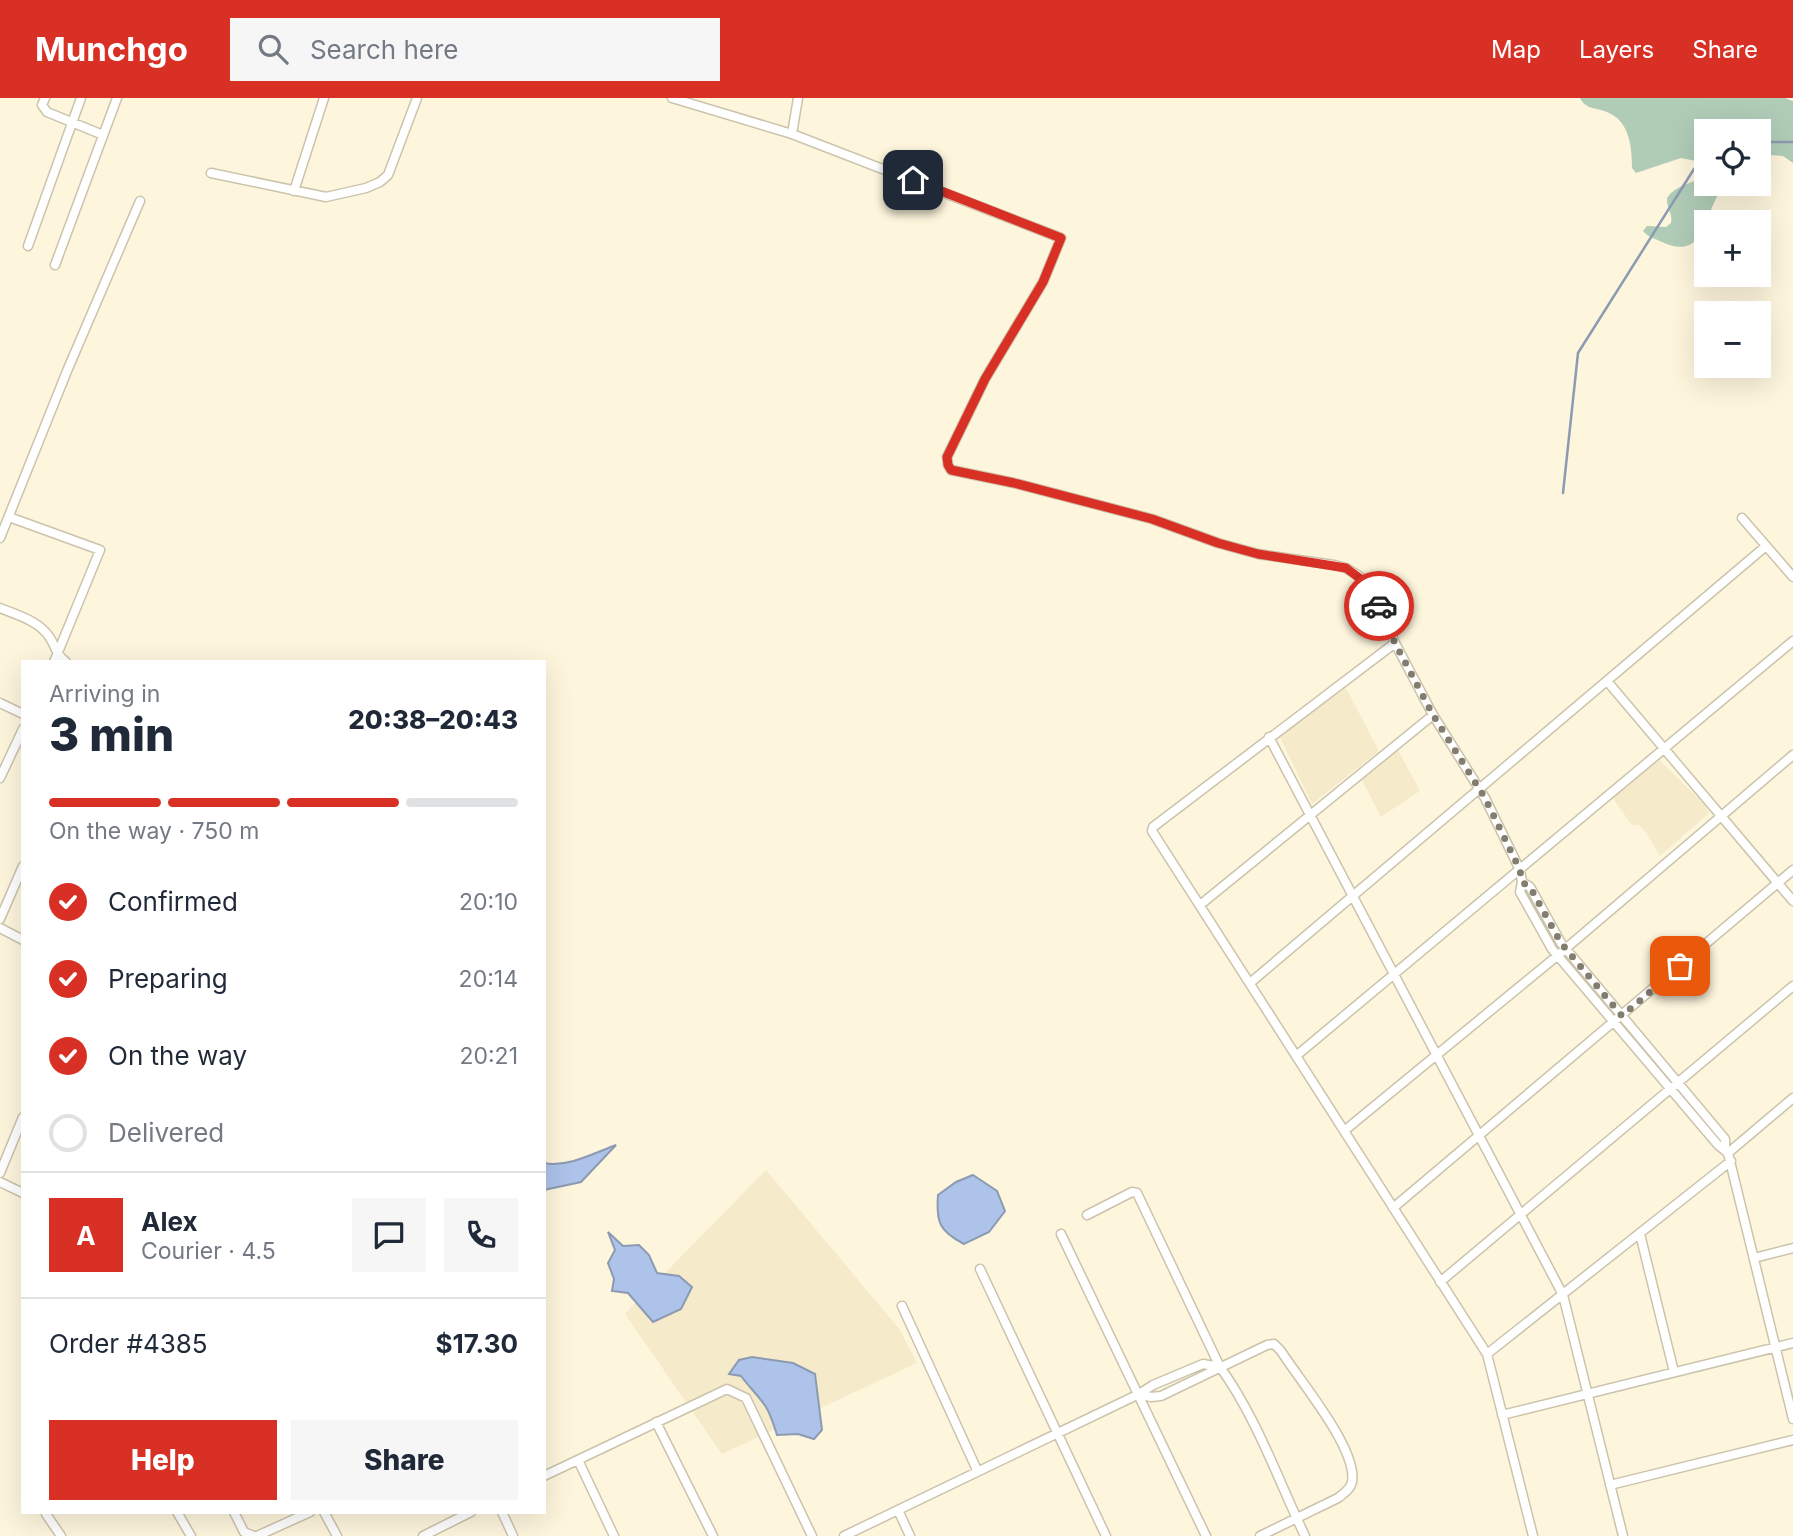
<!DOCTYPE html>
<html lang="en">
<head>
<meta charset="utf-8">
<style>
	:root { --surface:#fff; --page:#f6f6f7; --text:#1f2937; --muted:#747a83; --line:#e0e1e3; --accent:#d93025 }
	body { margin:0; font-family:Inter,sans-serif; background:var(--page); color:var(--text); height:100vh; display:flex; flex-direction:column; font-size:26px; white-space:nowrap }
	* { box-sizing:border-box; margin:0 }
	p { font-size:23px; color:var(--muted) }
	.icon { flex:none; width:38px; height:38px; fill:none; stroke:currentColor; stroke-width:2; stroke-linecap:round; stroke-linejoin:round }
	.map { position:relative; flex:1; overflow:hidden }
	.details { position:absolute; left:21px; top:562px; width:525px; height:854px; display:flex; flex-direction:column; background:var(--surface); border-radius:0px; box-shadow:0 7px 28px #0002 }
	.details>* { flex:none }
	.fabs { position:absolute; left:1694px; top:21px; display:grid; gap:14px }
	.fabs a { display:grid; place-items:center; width:77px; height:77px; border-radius:0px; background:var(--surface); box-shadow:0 7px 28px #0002; font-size:35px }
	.pin { position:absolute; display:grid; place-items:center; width:60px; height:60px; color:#fff; margin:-30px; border-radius:14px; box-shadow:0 4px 10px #0006 }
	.courier { position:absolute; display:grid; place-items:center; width:70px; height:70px; margin:-35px; border:5px solid #d93025; border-radius:50%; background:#fff; color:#222; box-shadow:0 2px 9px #0007 }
	.head em { font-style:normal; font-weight:800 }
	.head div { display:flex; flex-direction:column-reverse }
	.head { display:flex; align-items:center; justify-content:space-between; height:119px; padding:0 28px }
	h1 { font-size:46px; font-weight:800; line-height:52px }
	.bar { display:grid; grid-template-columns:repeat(4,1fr); gap:10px 7px; align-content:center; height:84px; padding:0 28px }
	.bar i { height:9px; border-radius:5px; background:var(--line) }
	.bar .current { background:var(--accent) }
	.bar p { grid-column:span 4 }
	.line { display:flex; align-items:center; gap:18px; padding:0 28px; border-top:2px solid var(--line) }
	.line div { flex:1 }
	.round { display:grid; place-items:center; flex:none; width:74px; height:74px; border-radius:0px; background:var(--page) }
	ol { padding:0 28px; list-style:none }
	li { display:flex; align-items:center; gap:21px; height:77px }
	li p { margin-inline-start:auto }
	li .icon { padding:7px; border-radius:50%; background:var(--accent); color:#fff; stroke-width:4 }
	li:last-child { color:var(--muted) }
	li i { width:38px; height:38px; border:4px solid var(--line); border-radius:50% }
	.cta { display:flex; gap:14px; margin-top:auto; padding:14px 28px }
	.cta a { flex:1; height:80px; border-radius:0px; background:var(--accent); color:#fff; font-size:28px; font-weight:800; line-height:80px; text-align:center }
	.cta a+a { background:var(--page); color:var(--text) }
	header { display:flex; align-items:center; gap:42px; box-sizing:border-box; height:98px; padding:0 35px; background:var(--accent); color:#fff }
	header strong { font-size:33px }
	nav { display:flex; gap:38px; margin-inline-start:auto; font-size:24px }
	.search { width:490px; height:63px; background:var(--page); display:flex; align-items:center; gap:18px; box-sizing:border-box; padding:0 24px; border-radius:0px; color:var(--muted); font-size:26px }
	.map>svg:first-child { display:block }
	.built { fill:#f5eaca }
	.green { fill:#b0ccb7 }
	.water { fill:#adc3e9; stroke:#8c9ab2; stroke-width:2 }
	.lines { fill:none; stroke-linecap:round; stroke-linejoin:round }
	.stream { stroke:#8c9ab2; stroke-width:2.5 }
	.minor-casing { stroke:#cbc3ab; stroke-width:11 }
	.minor { stroke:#fff; stroke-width:8 }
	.done { stroke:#827d6e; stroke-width:7; stroke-dasharray:0 12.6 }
	.route { stroke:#d93025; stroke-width:9 }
</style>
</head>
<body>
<header>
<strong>Munchgo</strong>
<div class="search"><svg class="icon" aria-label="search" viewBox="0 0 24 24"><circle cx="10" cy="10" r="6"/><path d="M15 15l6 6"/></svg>Search here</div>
<nav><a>Map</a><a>Layers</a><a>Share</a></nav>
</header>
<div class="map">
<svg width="1793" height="1438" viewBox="0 0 1793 1438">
	<rect width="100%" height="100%" fill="#fdf5dc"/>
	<path class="built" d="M1346 590 1379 653 1312 706 1280 639Z
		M1398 652 1420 693 1381 719 1362 682Z
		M1657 660 1705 707 1709 715 1660 758 1646 734 1639 727H1632L1610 696Z
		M766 1072 900 1232 917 1265 722 1356 625 1216Z"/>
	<path class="green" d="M1580 0H1785L1793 3V65L1783 58 1770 57 1759 67V33H1706V86H1729C1702 101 1712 167 1662 144 1654 140 1649 140 1643 133L1647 128 1666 129 1671 125C1673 115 1666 109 1667 100 1677 85 1695 87 1705 75L1701 64 1681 60 1636 75 1632 70C1632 51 1630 24 1609 15 1598 9 1587 13 1580 0Z"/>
	<path class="water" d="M616 1047 581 1084 544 1092V1065C567 1070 594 1055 616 1047Z
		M973 1077 997 1093 1005 1113 989 1134 964 1146C939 1133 936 1124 938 1097L956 1084Z
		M608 1134 623 1148 639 1147 649 1157 657 1175 679 1178 692 1189 681 1211 653 1224 628 1195 612 1193 614 1181 608 1165 615 1152Z
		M752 1259 793 1265 815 1276 822 1332 814 1341 798 1336 777 1337C774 1328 771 1317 766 1309 759 1298 749 1289 741 1278L729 1276 739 1262Z"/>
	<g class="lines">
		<path class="stream" d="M1759 44H1793
			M1563 395 1578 255 1694 71 1706 62"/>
		<g class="minor-casing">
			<path id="minor" d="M45 0 42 7 47 14 103 37
				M672 0 792 36 1061 140 1043 184 985 281 947 359 948 367 951 372 1014 385 1152 421 1218 445 1258 456 1334 467 1346 470 1359 478 1377 503 1395 545 1433 617 1485 700 1520 772 1522 784 1520 794 1552 851 1718 1047 1728 1055 1793 1321
				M792 36 798 0
				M211 75 326 99 366 90 380 84 388 77 417 0
				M294 93 324 0
				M28 148 81 0
				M55 167 117 0
				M9 419 100 452 54 564
				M1742 420 1793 479
				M0 440 67 273 140 103
				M0 510C17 517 40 523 50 540 56 549 56 557 66 564
				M1395 545 1153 729 1152 733 1487 1256 1533 1438
				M1607 583 1793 803
				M0 605 23 616
				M1269 639 1563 1197 1623 1438
				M0 680 23 631
				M1522 784 1530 789 1561 845 1725 1041V1051
				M1200 807 1433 617
				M0 821 23 768
				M0 830 23 842
				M1250 885 1766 448
				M1296 958 1793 543
				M1344 1033 1557 858 1793 657
				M1728 1055 1793 1000
				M0 1075 23 1019
				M0 1084 23 1095
				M1393 1110 1793 772
				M1087 1117 1132 1094 1137 1095 1220 1269
				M1061 1136 1206 1438
				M1640 1136 1674 1274
				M1754 1160 1793 1150
				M980 1171 1106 1438
				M1440 1184 1793 888
				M902 1208 977 1372
				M1487 1256 1731 1063
				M1139 1296 1151 1299 1161 1298 1267 1247 1274 1246 1281 1253C1299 1282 1358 1351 1352 1384 1350 1392 1344 1395 1338 1400L1260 1438
				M1502 1317 1793 1245
				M656 1324 713 1438
				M578 1362 614 1438
				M544 1378 727 1291 746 1300 812 1438
				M1610 1387 1793 1342
				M898 1412 910 1438
				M177 1414 191 1438
				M234 1414 244 1434 254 1438
				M324 1414 337 1438
				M502 1414 513 1438
				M46 1416 61 1438
				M257 1438 310 1414
				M423 1438 471 1414
				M844 1438 1139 1296 1153 1287 1203 1266 1220 1269C1257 1320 1278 1382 1305 1438"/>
		</g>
		<use href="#minor" class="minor"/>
	</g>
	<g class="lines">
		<path class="done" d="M1379 508 1395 545 1433 617 1485 700 1520 772 1522 784 1530 789 1561 845 1622 918 1680 868"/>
		<path class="route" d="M913 82 1061 140 1043 184 985 281 947 359 948 367 951 372 1014 385 1152 421 1218 445 1258 456 1346 470 1366 485 1379 508"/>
	</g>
</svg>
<div class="fabs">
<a><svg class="icon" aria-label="locate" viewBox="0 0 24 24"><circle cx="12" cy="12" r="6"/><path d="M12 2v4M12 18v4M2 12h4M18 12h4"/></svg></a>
<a>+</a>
<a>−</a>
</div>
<div class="pin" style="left:1680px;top:868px;background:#ea580c"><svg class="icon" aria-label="bag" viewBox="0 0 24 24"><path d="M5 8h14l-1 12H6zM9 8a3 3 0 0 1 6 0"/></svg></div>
<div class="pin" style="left:913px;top:82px;background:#1f2937"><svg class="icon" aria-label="home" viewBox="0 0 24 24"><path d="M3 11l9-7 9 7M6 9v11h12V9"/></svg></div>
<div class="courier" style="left:1379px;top:508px"><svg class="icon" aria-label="car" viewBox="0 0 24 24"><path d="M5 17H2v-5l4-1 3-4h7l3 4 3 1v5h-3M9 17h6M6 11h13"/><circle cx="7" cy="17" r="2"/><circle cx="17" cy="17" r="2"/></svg></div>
<section class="details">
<div class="head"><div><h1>3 min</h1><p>Arriving in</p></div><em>20:38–20:43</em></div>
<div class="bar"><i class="current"></i><i class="current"></i><i class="current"></i><i></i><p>On the way · 750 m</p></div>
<ol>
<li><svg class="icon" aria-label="check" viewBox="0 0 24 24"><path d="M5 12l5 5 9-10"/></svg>Confirmed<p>20:10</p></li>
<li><svg class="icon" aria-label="check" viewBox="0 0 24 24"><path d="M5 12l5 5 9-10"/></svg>Preparing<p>20:14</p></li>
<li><svg class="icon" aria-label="check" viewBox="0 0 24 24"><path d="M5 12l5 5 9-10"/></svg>On the way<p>20:21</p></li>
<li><i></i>Delivered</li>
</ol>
<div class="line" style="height:126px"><b class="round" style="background:var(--accent);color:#fff">A</b><div><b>Alex</b><p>Courier · 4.5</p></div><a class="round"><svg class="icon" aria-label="chat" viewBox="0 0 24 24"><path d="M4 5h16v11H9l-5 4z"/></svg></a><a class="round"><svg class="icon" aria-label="phone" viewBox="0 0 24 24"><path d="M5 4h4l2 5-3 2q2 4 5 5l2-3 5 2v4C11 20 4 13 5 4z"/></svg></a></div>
<div class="line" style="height:91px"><div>Order #4385</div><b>$17.30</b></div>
<div class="cta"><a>Help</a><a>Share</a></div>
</section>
</div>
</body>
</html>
